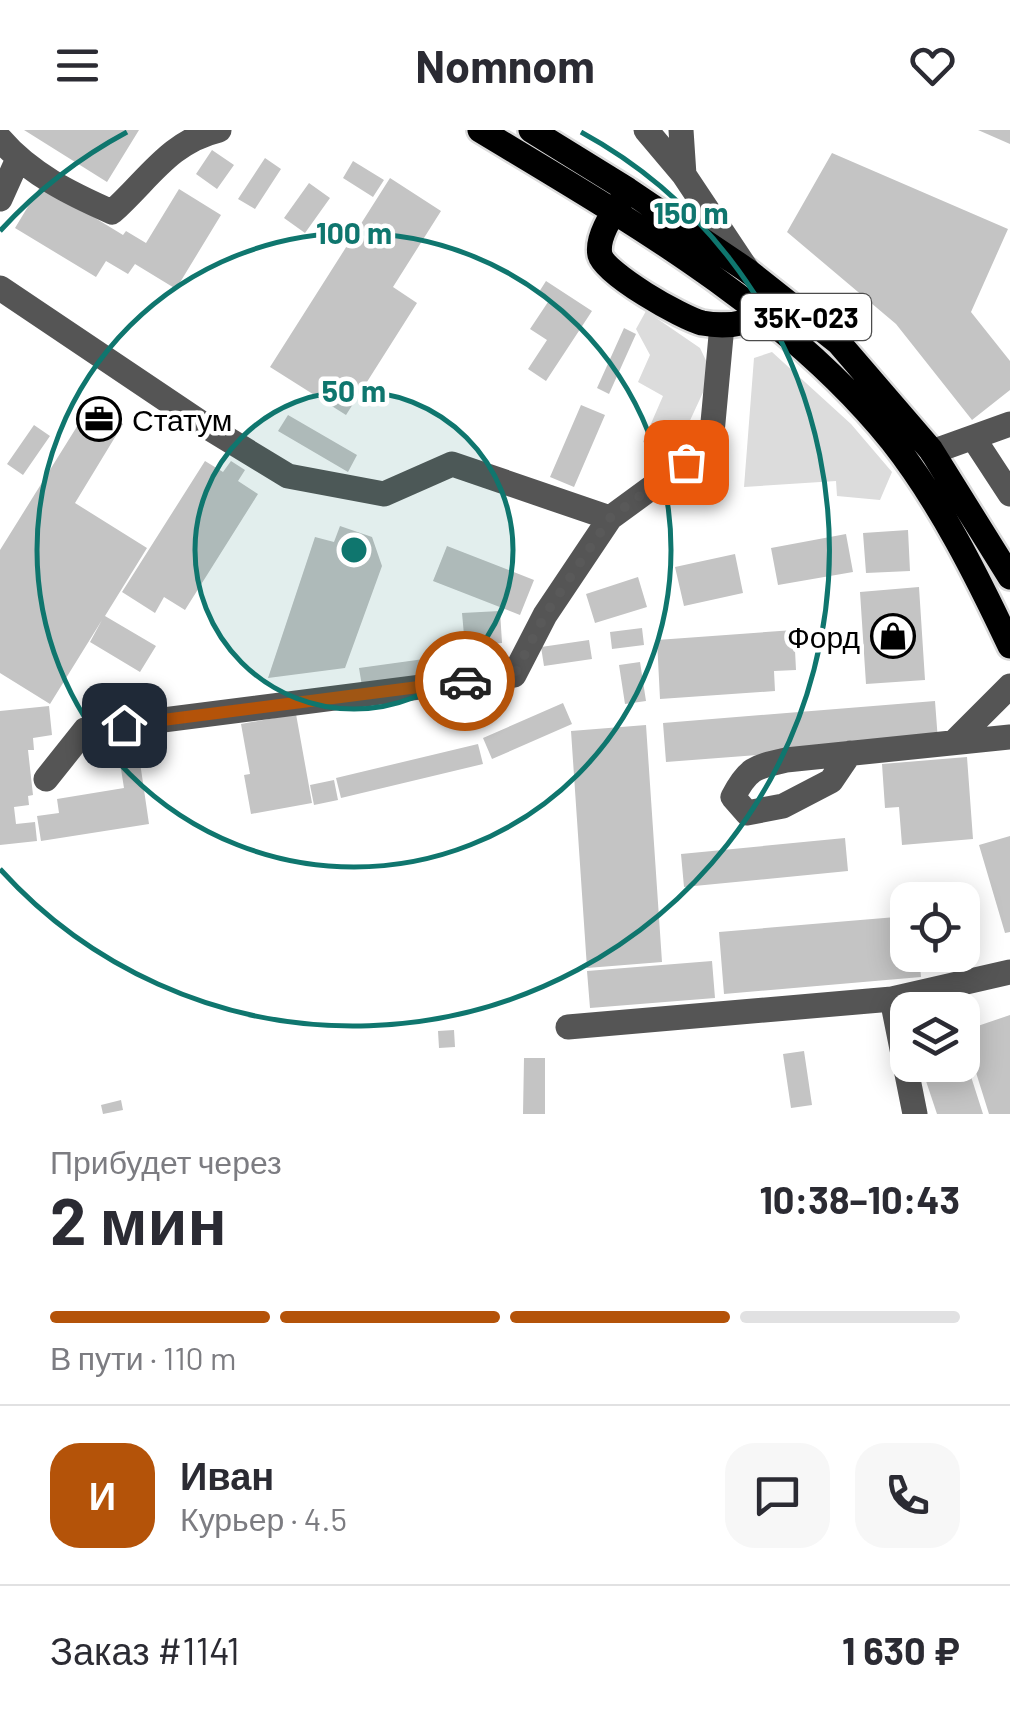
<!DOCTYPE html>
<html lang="ru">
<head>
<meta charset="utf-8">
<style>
	:root { --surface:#fff; --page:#f7f7f7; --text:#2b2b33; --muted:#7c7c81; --line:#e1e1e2; --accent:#b45309 }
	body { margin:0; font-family:Barlow,sans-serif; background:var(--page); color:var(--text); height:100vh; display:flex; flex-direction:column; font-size:38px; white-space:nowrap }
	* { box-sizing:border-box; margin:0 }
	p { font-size:32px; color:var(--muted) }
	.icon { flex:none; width:55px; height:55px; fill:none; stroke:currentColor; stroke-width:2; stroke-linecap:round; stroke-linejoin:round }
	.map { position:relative; height:984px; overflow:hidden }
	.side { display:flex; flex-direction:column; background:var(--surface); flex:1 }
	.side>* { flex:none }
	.buttons { position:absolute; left:890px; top:752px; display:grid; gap:20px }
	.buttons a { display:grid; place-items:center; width:90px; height:90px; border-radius:20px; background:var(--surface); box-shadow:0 5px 25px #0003; font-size:50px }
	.pin { position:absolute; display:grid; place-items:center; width:85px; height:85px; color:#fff; margin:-42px; border-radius:20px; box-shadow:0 5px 15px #0006 }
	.courier { position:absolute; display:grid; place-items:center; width:100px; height:100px; margin:-50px; border:8px solid #b45309; border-radius:50%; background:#fff; color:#222; box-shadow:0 2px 12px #0007 }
	.head em { font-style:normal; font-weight:700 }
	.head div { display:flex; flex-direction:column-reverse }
	.head { display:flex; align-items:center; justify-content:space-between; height:170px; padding:0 50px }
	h1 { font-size:65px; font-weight:700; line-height:75px }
	.bar { display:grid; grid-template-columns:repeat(4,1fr); gap:15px 10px; align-content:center; height:120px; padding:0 50px }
	.bar i { height:12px; border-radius:8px; background:var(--line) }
	.bar .on { background:var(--accent) }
	.bar p { grid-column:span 4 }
	.line { display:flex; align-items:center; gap:25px; padding:0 50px; border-top:2px solid var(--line) }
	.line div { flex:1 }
	.round { display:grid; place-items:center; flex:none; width:105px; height:105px; border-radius:30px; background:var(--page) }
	header { display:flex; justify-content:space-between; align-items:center; height:130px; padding:0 50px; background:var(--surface); font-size:45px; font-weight:700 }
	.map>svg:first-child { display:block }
	.green { fill:#dcdcdc }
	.building { fill:#c4c4c4 }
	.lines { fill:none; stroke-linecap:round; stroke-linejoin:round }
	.major-casing { stroke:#dbdbdb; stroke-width:30 }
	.minor { stroke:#555; stroke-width:25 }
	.major { stroke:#000; stroke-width:25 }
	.done { stroke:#595959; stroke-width:10; stroke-dasharray:0 18 }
	.route { stroke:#b45309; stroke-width:12 }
	.ring { fill:none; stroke:#0f766e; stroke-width:5 }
	.labels { text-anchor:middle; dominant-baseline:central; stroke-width:9; stroke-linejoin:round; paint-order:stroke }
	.shield { fill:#fff; stroke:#4c4c4c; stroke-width:2.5 }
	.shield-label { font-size:28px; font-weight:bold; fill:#000 }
	.poi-label { font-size:30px; fill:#000; stroke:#fff; text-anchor:start }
	.centre { fill:#0f766e; stroke:#fff; stroke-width:5 }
	.ring-label { font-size:30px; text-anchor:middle; font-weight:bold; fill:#0f766e; stroke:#fff; stroke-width:9; stroke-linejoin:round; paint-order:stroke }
</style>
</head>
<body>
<header><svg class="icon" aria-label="menu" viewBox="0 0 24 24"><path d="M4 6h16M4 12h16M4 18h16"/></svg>Nomnom<svg class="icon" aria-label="heart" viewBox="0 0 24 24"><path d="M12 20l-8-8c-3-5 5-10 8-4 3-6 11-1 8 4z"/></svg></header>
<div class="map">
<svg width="1010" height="984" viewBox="0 0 1010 984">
	<rect width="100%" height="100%" fill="#fff"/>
	<path class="green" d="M646 181 700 218 712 243 674 325 643 312 663 266 638 252 650 225 636 199Z
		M772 222 851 294 892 342 880 370 837 366 836 351 744 357 754 228Z"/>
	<path class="building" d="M24 0H139L107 52Z
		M978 0H1010V14Z
		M212 20 234 35 217 59 196 44Z
		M832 23 1008 99 971 182 1010 231V260L972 290 896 194 787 102Z
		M265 28 281 39 255 79 238 69Z
		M353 31 384 50 373 67 343 48Z
		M390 48 441 81 393 157 417 173 346 285 270 237Z
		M309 53 330 68 305 103 284 88Z
		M41 55 123 105 126 101 146 113 179 59 221 85 176 159 135 134 128 144 106 131 96 147 15 98Z
		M546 151 592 181 546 251 528 239 547 210 530 199 550 169 539 162Z
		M624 198 636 204 609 264 597 258Z
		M91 274 123 294 75 373 147 418 105 486 156 516 140 542 90 512 102 490 50 574 0 543V420Z
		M581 275 605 285 574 357 550 347Z
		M288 285 357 325 348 342 278 301Z
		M34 295 50 306 23 345 7 334Z
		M205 331 223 342 231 331 245 340 238 351 258 364 185 480 164 467 155 483 122 462Z
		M340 396 372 407 382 436 345 538 268 548 315 407 334 412Z
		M908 400 910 441 866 443 863 403Z
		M846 404 853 442 778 455 771 418Z
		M447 416 534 450 520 485 433 451Z
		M735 424 743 463 684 476 675 437Z
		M638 447 647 477 595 493 586 464Z
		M919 457 925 550 866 554 860 462Z
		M500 481 502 513 465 516 462 483Z
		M642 498 644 515 612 519 610 502Z
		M794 500 796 540 774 541 775 561 660 569 657 510Z
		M589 510 592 529 544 536 541 517Z
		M489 520 492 539 362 556 359 538Z
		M640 532 646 571 625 574 619 535Z
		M935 571 938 611 666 632 663 593Z
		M563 573 572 594 492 629 483 608Z
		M49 576 52 605 33 608 34 620H28L33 665 28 666 29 675 14 677 16 694 35 692 37 711 0 715V581Z
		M296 584 312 673 251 684 244 645 250 644 241 594Z
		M646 595 662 832 587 838 571 601Z
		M135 598 149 694 41 711 37 686 59 683 57 669 124 658 115 601Z
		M478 614 483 634 341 668 336 648Z
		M967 627 973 709 902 715 899 677 885 678 882 634Z
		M334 650 338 670 314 675 310 655Z
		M1010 706V802L1005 803 979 715Z
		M845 708 848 741 684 757 681 724Z
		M908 786V825H919L921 847 724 864 719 802Z
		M712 831 715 868 590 878 587 841Z
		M1010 885V984H989L963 901Z
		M454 900 455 917 439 918 438 901Z
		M804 921 812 975 791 978 783 924Z
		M524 928H545V984H523Z
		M967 934 983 984H937L925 948Z
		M121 970 123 980 103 984 101 975Z"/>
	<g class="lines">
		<g class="major-casing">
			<path id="major" d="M480 0C624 87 785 178 892 311 940 372 977 446 1010 516
				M531 0 628 60 748 141 839 213 931 320 1010 447
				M623 68C613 83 596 107 600 125 605 144 682 188 702 193 724 197 744 195 763 185"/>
		</g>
		<path class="minor" d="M646 0 684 45 748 141
			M681 0 684 45
			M0 9C30 44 71 64 112 82 149 49 169 12 219 0
			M0 69 18 29
			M0 158 201 293 288 346 384 364 452 334 610 388
			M974 309 1010 364
			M932 322 1010 294
			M956 610 1010 556
			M850 623 831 651 783 676 747 683 733 667C748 638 755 637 786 630L1010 607
			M46 649 85 600 514 545 545 485 610 388 711 314 722 195
			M892 869 915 984
			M568 897 892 869 1010 842"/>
		<use href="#major" class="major"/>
	</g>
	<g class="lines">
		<path class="done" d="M465 551 514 545 545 485 610 388 686 332"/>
		<path class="route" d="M124 595 465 551"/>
	</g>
	<circle cx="354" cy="420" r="159" fill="#0f766e" fill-opacity=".12"/>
	<g class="ring">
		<circle cx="354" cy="420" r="159"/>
		<circle cx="354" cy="420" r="317"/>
		<path d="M0 101A476 476 0 0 1 127 2M581 2A476 476 0 1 1 0 739"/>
	</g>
	<defs>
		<g id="office-ring" transform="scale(2.25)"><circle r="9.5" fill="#fff" stroke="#000" stroke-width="1.5"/><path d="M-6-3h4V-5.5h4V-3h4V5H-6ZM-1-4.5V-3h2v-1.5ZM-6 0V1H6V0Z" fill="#000"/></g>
		<g id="shop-ring" transform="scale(2.25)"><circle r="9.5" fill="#fff" stroke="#000" stroke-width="1.5"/><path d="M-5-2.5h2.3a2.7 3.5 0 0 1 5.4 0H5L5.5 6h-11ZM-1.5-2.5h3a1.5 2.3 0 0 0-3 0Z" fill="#000"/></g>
	</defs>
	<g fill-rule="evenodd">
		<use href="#office-ring" x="99" y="289"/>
		<use href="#shop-ring" x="893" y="506"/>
	</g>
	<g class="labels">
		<rect class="shield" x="741" y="164" width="130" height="46" rx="8"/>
		<g class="shield-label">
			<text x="806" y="187">35К-023</text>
		</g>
		<g class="poi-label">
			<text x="132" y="289">Статум</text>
			<text x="860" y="506" text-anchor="end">Форд</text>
		</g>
	</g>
	<circle cx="354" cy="420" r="15" class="centre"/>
	<g class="ring-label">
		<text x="691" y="94">150 m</text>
		<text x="354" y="114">100 m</text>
		<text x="354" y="272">50 m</text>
	</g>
</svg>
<div class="buttons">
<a><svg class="icon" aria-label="locate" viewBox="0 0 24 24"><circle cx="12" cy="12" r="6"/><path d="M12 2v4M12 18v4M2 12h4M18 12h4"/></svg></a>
<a><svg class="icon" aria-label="layers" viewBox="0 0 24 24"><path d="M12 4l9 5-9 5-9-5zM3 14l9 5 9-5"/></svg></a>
</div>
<div class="pin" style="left:686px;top:332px;background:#ea580c"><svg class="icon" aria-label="bag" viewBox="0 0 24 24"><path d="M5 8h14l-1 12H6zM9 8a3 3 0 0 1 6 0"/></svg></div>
<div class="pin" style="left:124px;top:595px;background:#1f2937"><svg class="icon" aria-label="home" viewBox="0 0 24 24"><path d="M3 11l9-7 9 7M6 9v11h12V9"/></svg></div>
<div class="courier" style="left:465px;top:551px"><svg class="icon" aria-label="car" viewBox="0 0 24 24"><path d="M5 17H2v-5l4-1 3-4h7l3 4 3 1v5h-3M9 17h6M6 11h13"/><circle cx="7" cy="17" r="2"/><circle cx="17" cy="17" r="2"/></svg></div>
</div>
<section class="side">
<div class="head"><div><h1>2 мин</h1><p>Прибудет через</p></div><em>10:38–10:43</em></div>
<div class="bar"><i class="on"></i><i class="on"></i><i class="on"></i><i></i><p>В пути · 110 m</p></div>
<div class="line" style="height:180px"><b class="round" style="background:var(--accent);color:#fff">И</b><div><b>Иван</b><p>Курьер · 4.5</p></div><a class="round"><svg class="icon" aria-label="chat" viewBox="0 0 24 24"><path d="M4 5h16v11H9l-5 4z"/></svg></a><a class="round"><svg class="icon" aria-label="phone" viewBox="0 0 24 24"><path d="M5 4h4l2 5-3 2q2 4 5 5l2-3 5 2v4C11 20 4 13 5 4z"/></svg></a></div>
<div class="line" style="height:130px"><div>Заказ #1141</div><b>1 630 ₽</b></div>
</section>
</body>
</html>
